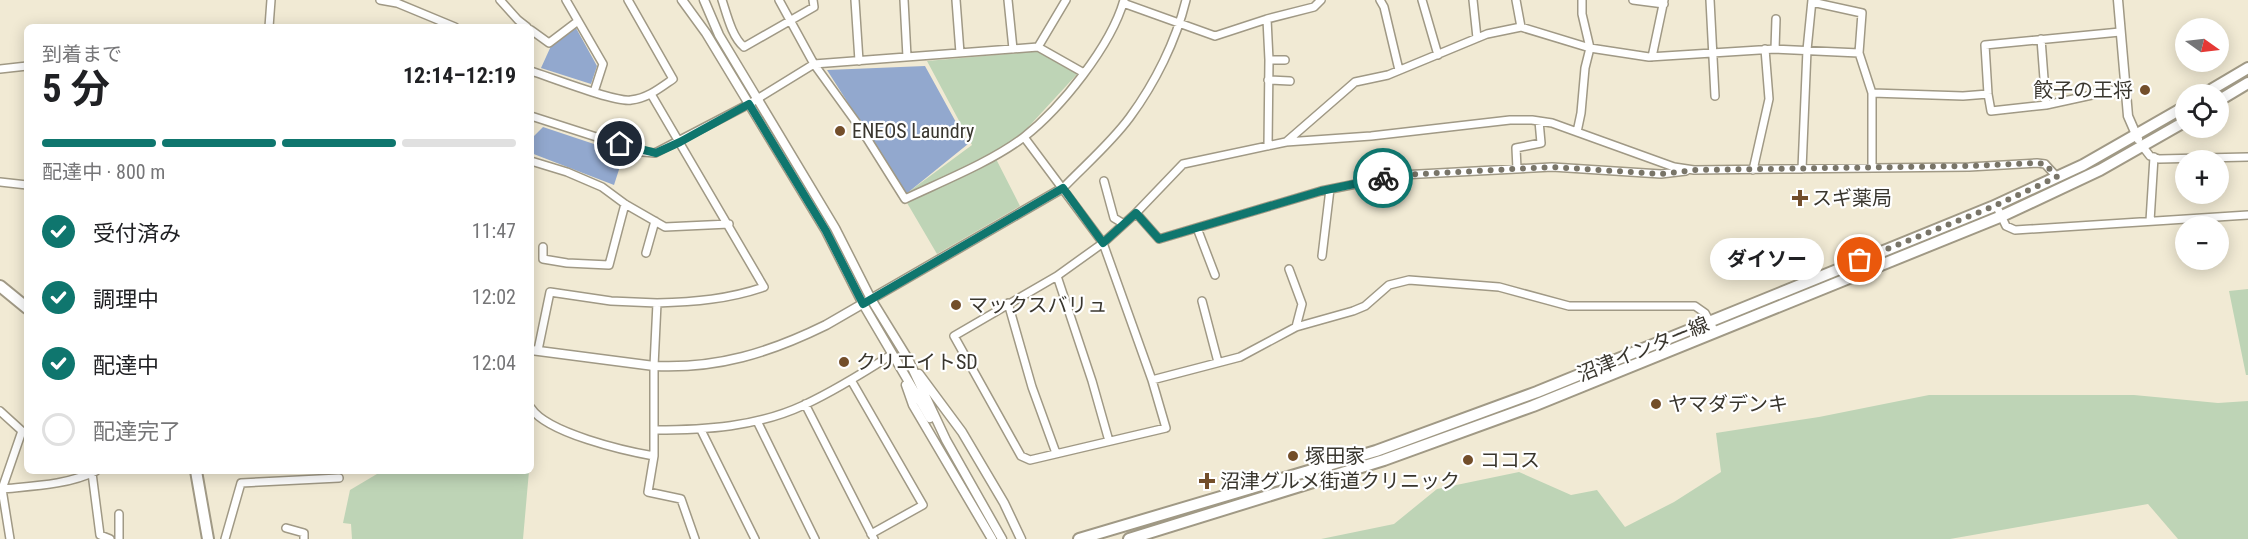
<!DOCTYPE html>
<html lang="ja">
<head>
<meta charset="utf-8">
<style>
	:root { --surface:#fff; --page:#f2f2f2; --text:#202124; --muted:#757577; --line:#e0e0e0; --accent:#0f766e }
	body { margin:0; font-family:"Roboto Condensed","Noto Sans JP",sans-serif; background:var(--page); color:var(--text); height:100vh; display:flex; flex-direction:column; font-size:22px; white-space:nowrap }
	* { box-sizing:border-box; margin:0 }
	p { font-size:20px; color:var(--muted) }
	.icon { flex:none; width:33px; height:33px; fill:none; stroke:currentColor; stroke-width:2; stroke-linecap:round; stroke-linejoin:round }
	.map { position:relative; flex:1; overflow:hidden }
	.side { position:absolute; left:24px; top:24px; width:510px; height:450px; display:flex; flex-direction:column; background:var(--surface); border-radius:9px; box-shadow:0 3px 15px #0003 }
	.side>* { flex:none }
	.needle { width:39px; rotate:104deg }
	.tools { position:absolute; left:2175px; top:18px; display:grid; gap:12px }
	.tools a { display:grid; place-items:center; width:54px; height:54px; border-radius:50%; background:var(--surface); box-shadow:0 3px 15px #0003; font-size:30px }
	.pin { position:absolute; display:grid; place-items:center; width:51px; height:51px; color:#fff; margin:-26px; border:3px solid #fff; border-radius:50%; box-shadow:0 2px 6px #0007 }
	.courier { position:absolute; display:grid; place-items:center; width:60px; height:60px; margin:-30px; border:4px solid #0f766e; border-radius:50%; background:#fff; color:#222; box-shadow:0 2px 8px #0007 }
	.bubble { position:absolute; height:42px; border-radius:21px; background:var(--surface); box-shadow:0 3px 15px #0003; font-size:20px; font-weight:700; line-height:42px; text-align:center }
	.head em { font-style:normal; font-weight:700 }
	.head div { display:flex; flex-direction:column-reverse }
	.head { display:flex; align-items:center; justify-content:space-between; height:102px; padding:0 18px }
	h1 { font-size:39px; font-weight:700; line-height:45px }
	.bar { display:grid; grid-template-columns:repeat(4,1fr); gap:9px 6px; align-content:center; height:72px; padding:0 18px }
	.bar i { height:8px; border-radius:4px; background:var(--line) }
	.bar .on { background:var(--accent) }
	.bar p { grid-column:span 4 }
	ol { padding:0 18px; list-style:none }
	li { display:flex; align-items:center; gap:18px; height:66px }
	li p { margin-inline-start:auto }
	li .icon { padding:6px; border-radius:50%; background:var(--accent); color:#fff; stroke-width:4 }
	li:last-child { color:var(--muted) }
	li i { width:33px; height:33px; border:3px solid var(--line); border-radius:50% }
	.map>svg:first-child { display:block }
	.green { fill:#bed4b6 }
	.water { fill:#92a8ce }
	.lines { fill:none; stroke-linecap:round; stroke-linejoin:round }
	.minor-casing { stroke:#a09985; stroke-width:10 }
	.tertiary-casing { stroke:#a09985; stroke-width:11 }
	.primary-casing { stroke:#a09985; stroke-width:14 }
	.minor { stroke:#fff; stroke-width:7 }
	.tertiary { stroke:#fff; stroke-width:8 }
	.primary { stroke:#fff; stroke-width:10 }
	.done { stroke:#797568; stroke-width:6; stroke-dasharray:0 10.8 }
	.route { stroke:#0f766e; stroke-width:8 }
	.poi-dot { fill:#734e2a; stroke:#fff; stroke-width:2 }
	.labels { text-anchor:middle; dominant-baseline:central; stroke-width:4.5; stroke-linejoin:round; paint-order:stroke }
	.poi-label { font-size:20px; fill:#39362e; stroke:#fff; text-anchor:start }
	.street-label { font-size:20px; fill:#39362e; stroke:#fff }
</style>
</head>
<body>
<div class="map">
<svg width="2248" height="539" viewBox="0 0 2248 539">
	<rect width="100%" height="100%" fill="#f1ead4"/>
	<path class="green" d="M1039 51 1079 72 1021 135 994 155 1020 206 937 254 903 196 972 145 927 61Z
		M2248 289V375H2246L2229 291Z
		M1929 395H2134L2218 403 2248 401V539H2178L2148 504 1950 539H1321L1394 524 1437 489 1519 472 1571 495 1597 490 1625 527 1674 502 1721 472 1716 433 1819 417Z
		M382 471 417 474 418 471H529L523 539H352L351 524 343 523 350 490Z"/>
	<path class="water" d="M576 28 597 66 591 84 541 68 551 46Z
		M925 66 968 144 906 194 827 70Z
		M543 127 624 154 614 185 531 153V139Z"/>
	<g class="lines">
		<g class="minor-casing">
			<path id="minor" d="M380 0 397 3 455 27
				M500 0 518 20 527 27
				M566 0 603 64 594 92
				M722 0C727 15 732 37 744 47L814 7 813 0
				M779 0 814 64 861 129 905 199C943 181 991 162 1024 137 1061 108 1111 46 1124 0
				M855 0 859 61
				M904 0 907 57
				M956 0 960 53
				M1008 0 1013 49
				M1380 0 1384 7 1399 70
				M1422 0 1438 55
				M1473 0 1477 38
				M1516 0 1521 27
				M1633 0 1664 4
				M1710 0 1715 96
				M1812 2 1862 13 1859 53 1872 93V167
				M1123 3 1215 36 1267 19 1314 7 1321 0
				M1267 19 1269 60 1268 146
				M269 27 271 0
				M531 30 549 43 578 21
				M2120 32 1985 45 1988 94 1991 111 2046 105 2124 88
				M2041 39 2046 105
				M1038 47 1066 0
				M1775 49 1776 19
				M1652 57 1664 0
				M1269 60H1285
				M0 69 27 66
				M531 71C550 77 616 103 631 100 648 98 660 88 673 79L628 0
				M1268 80 1290 81
				M1872 93 1963 96 1988 94
				M651 94 764 287C729 299 695 302 657 303
				M531 116 643 152 655 153 749 104 814 64 1038 47 1084 73
				M1577 132 1581 113 1585 68 1590 48 1582 14V0
				M1024 137 1103 243 1152 380 1166 428 1030 460 1021 456 954 336 1057 276 1103 243 1136 213 1183 164 1286 142 1371 136 1510 120H1532L1552 123 1674 167 1694 170 1969 167 2037 163 2045 164 2057 177
				M1286 142 1355 82 1388 75 1487 34 1521 27 1590 48 1649 57 1775 49 1859 53
				M2143 147 2150 156 2159 159 2248 157
				M531 161 567 172 602 187 625 204 665 227 729 224
				M1517 169 1516 148 1541 143 1539 121
				M1802 169 1807 50 1812 0
				M1753 170 1769 99 1765 49
				M1104 181 1114 218 1124 224
				M0 182 27 185
				M1063 188C1085 165 1111 143 1130 117 1155 83 1176 41 1186 0
				M1996 205 2006 226 2015 230 2248 215
				M1136 213 1159 239 1321 191 1401 175 1552 167 1661 174 1686 171
				M2150 221 2154 157
				M1197 228 1215 275
				M543 247V259L567 263 609 265 625 204
				M646 253 655 221
				M1322 256 1330 189
				M1289 269 1302 304 1296 327
				M1057 276 1092 381 1109 441
				M1202 301 1218 362
				M1008 303 1032 387 1056 453
				M538 350 550 292 611 301 657 303 654 366V456L648 492 681 499 695 539
				M851 380 923 505 871 534
				M1152 380 1240 357 1296 327 1353 311 1365 306 1389 285 1409 280 1499 287 1569 306H1695L1705 313 1715 332
				M805 404 874 539
				M531 408C547 433 625 451 654 456
				M0 411 22 431 2 489 10 539
				M757 421 815 539
				M655 430C705 430 757 427 804 405 834 391 863 373 891 355
				M701 430 755 539
				M92 473 100 535 110 539
				M2 489C32 486 68 485 96 471
				M286 528 304 533V539
				M119 539V514
				M225 539 241 483 339 478"/>
		</g>
		<g class="tertiary-casing">
			<path id="tertiary" d="M682 0 706 33 826 231 863 304 930 418
				M704 0 719 35 835 228 871 299 908 359 946 440 1002 539
				M2118 0 2128 116 2138 139
				M531 350 654 366C717 369 769 353 826 325L1063 188
				M919 374 962 432 1004 503 1021 539
				M906 385 913 405 992 539
				M0 489H2"/>
		</g>
		<g class="primary-casing">
			<path id="primary" d="M2204 94 2248 68
				M2218 101 2248 83
				M0 286 27 308
				M196 471 208 539
				M1079 539 1376 451 1537 392 1992 207 2083 165 2186 106
				M1129 539 1384 460 1533 406 2002 216 2100 170 2186 121"/>
		</g>
		<use href="#minor" class="minor"/>
		<use href="#tertiary" class="tertiary"/>
		<use href="#primary" class="primary"/>
	</g>
	<g class="lines">
		<path class="done" d="M1383 178 1401 175 1552 167 1661 174 1694 170 1969 166 2037 163 2045 164 2057 177 1992 207 1860 260"/>
		<path class="route" d="M620 144 656 153 680 142 749 104 826 231 863 304 1063 188 1103 243 1136 213 1159 239 1321 191 1383 178"/>
	</g>
	<g class="poi-dot">
		<circle cx="2145" cy="90" r="6"/>
		<circle cx="840" cy="131" r="6"/>
		<path d="M1797 189h6v6h6v6h-6v6h-6v-6h-6v-6h6z"/>
		<circle cx="956" cy="305" r="6"/>
		<circle cx="844" cy="362" r="6"/>
		<circle cx="1656" cy="404" r="6"/>
		<circle cx="1293" cy="456" r="6"/>
		<circle cx="1468" cy="460" r="6"/>
		<path d="M1204 472h6v6h6v6h-6v6h-6v-6h-6v-6h6z"/>
	</g>
	<g class="labels">
		<g class="poi-label">
			<text x="2133" y="90" text-anchor="end">餃子の王将</text>
			<text x="852" y="131">ENEOS Laundry</text>
			<text x="1812" y="198">スギ薬局</text>
			<text x="968" y="305">マックスバリュ</text>
			<text x="856" y="362">クリエイトSD</text>
			<text x="1668" y="404">ヤマダデンキ</text>
			<text x="1305" y="456">塚田家</text>
			<text x="1480" y="460">ココス</text>
			<text x="1220" y="481">沼津グルメ街道クリニック</text>
		</g>
		<g class="street-label">
			<text transform="translate(1643 349) rotate(-22)">沼津インター線</text>
		</g>
	</g>
</svg>
<div class="tools">
<a><svg class="needle" viewBox="-14 -14 28 28"><path d="M0-13l5 13h-10z" fill="#e53935"/><path d="M0 13l5-13h-10z" fill="#757577"/></svg></a>
<a><svg class="icon" aria-label="locate" viewBox="0 0 24 24"><circle cx="12" cy="12" r="6"/><path d="M12 2v4M12 18v4M2 12h4M18 12h4"/></svg></a>
<a>+</a>
<a>−</a>
</div>
<div class="pin" style="left:1860px;top:260px;background:#ea580c"><svg class="icon" aria-label="bag" viewBox="0 0 24 24"><path d="M5 8h14l-1 12H6zM9 8a3 3 0 0 1 6 0"/></svg></div>
<div class="pin" style="left:620px;top:144px;background:#1f2937"><svg class="icon" aria-label="home" viewBox="0 0 24 24"><path d="M3 11l9-7 9 7M6 9v11h12V9"/></svg></div>
<div class="courier" style="left:1383px;top:178px"><svg class="icon" aria-label="bike" viewBox="0 0 24 24"><circle cx="6" cy="16" r="4"/><circle cx="18" cy="16" r="4"/><path d="M6 16l4-8h5l3 8M10 8l3 8H6M13 5h3"/></svg></div>
<div class="bubble" style="left:1710px;top:238px;width:114px">ダイソー</div>
<section class="side">
<div class="head"><div><h1>5 分</h1><p>到着まで</p></div><em>12:14–12:19</em></div>
<div class="bar"><i class="on"></i><i class="on"></i><i class="on"></i><i></i><p>配達中 · 800 m</p></div>
<ol>
<li><svg class="icon" aria-label="check" viewBox="0 0 24 24"><path d="M5 12l5 5 9-10"/></svg>受付済み<p>11:47</p></li>
<li><svg class="icon" aria-label="check" viewBox="0 0 24 24"><path d="M5 12l5 5 9-10"/></svg>調理中<p>12:02</p></li>
<li><svg class="icon" aria-label="check" viewBox="0 0 24 24"><path d="M5 12l5 5 9-10"/></svg>配達中<p>12:04</p></li>
<li><i></i>配達完了</li>
</ol>
</section>
</div>
</body>
</html>
